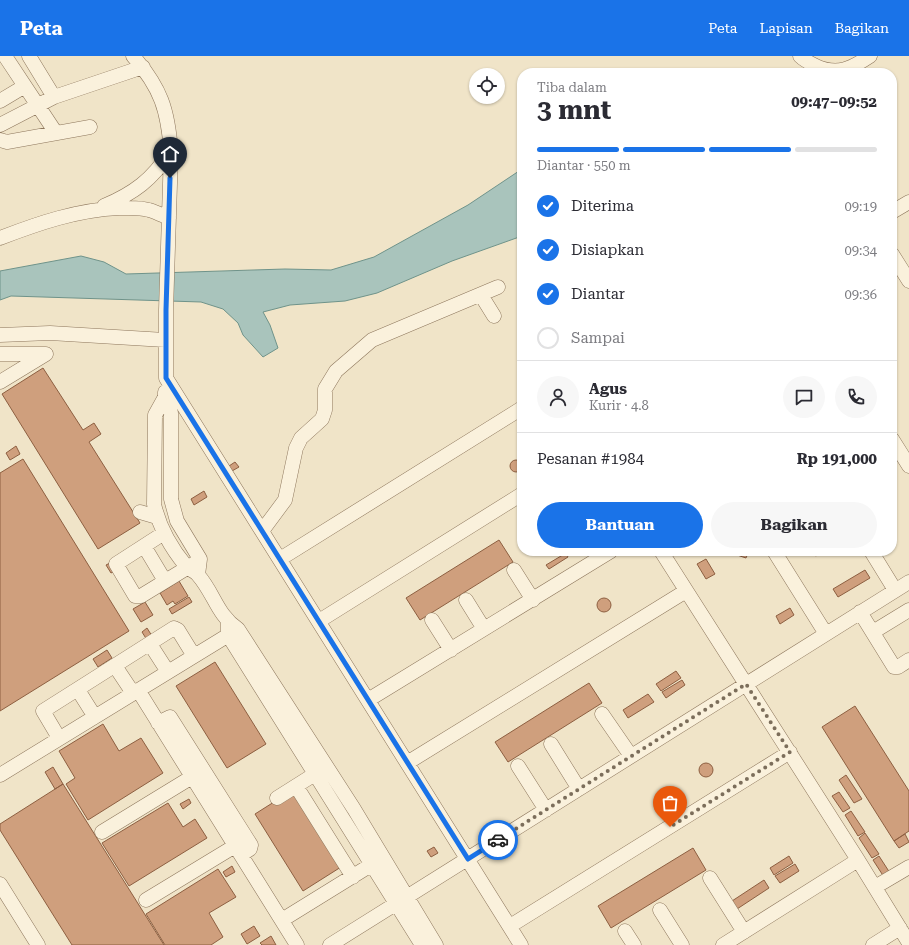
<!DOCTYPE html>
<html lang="id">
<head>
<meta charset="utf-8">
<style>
	:root { --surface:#fff; --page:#f7f7f7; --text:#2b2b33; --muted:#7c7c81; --line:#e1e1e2; --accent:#1a73e8 }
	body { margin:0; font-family:"Roboto Serif",serif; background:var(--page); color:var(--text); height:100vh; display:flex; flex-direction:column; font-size:15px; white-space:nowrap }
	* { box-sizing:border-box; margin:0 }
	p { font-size:13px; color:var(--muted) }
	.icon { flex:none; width:22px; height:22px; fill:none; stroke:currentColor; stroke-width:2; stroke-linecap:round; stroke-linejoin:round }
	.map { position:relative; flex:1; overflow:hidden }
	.side { position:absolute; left:517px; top:12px; width:380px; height:488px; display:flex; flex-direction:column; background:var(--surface); border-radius:16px; box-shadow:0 1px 3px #0004 }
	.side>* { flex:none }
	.controls { position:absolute; left:469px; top:12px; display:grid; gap:8px }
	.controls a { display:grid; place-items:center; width:36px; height:36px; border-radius:50%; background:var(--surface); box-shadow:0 1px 3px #0004; font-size:20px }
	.pin { position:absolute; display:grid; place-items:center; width:34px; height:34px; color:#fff; margin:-41px -17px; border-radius:50% 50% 50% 0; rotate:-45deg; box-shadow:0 0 4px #0007 }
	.pin .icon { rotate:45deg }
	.courier { position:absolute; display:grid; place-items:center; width:40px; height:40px; margin:-20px; border:3px solid #1a73e8; border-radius:50%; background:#fff; color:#222; box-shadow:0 1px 5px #0007 }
	.headline em { font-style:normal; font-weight:700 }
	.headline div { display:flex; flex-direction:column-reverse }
	.headline { display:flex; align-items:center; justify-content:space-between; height:68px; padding:0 20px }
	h1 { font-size:26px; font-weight:700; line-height:30px }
	.bar { display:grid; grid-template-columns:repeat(4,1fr); gap:6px 4px; align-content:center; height:48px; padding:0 20px }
	.bar i { height:5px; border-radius:3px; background:var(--line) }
	.bar .selected { background:var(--accent) }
	.bar p { grid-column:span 4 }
	.line { display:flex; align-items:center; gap:10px; padding:0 20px; border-top:1px solid var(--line) }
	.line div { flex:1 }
	.round { display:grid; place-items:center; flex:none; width:42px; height:42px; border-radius:21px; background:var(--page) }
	ol { padding:0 20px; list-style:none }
	li { display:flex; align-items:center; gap:12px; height:44px }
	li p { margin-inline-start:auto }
	li .icon { padding:4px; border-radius:50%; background:var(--accent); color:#fff; stroke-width:4 }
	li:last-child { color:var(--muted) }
	li i { width:22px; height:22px; border:2px solid var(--line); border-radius:50% }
	.primary-button { display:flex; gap:8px; margin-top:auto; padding:8px 20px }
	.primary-button a { flex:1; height:46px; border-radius:24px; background:var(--accent); color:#fff; font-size:16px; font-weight:700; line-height:46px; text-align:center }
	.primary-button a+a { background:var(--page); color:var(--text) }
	header { display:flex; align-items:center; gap:24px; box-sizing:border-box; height:56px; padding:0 20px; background:var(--accent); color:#fff }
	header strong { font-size:19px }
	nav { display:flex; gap:22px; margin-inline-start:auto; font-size:14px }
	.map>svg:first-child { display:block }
	.water { fill:#a9c4bc; stroke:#6f938a }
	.building { fill:#cf9f7d; stroke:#8d5f41 }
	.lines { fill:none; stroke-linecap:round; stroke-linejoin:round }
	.minor-casing { stroke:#8d765c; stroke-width:15 }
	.minor { stroke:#faf1dc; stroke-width:14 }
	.done { stroke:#7c6e5b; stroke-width:4; stroke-dasharray:0 7.2 }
	.route { stroke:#1a73e8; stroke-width:5 }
</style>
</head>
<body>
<header>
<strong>Peta</strong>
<nav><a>Peta</a><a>Lapisan</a><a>Bagikan</a></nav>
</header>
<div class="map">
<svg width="909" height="889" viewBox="0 0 909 889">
	<rect width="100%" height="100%" fill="#f0e4c8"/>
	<path class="water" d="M522 113V180L452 205 377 237 345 245 290 249 263 256 270 269 278 292 263 301 243 279 238 267 223 253 201 246 11 240 0 244V215L81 200 104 206 126 218 285 213 331 214 374 201 468 149Z"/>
	<path class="building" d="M43 312 83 374 94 367 101 378 89 386 140 467 98 493 2 338Z
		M16 390 20 398 10 404 6 397Z
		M23 403 129 575 0 655V417Z
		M510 410a6 6 0 1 1 12 0a6 6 0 1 1-12 0Z
		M235 406 239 411 232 415 229 410Z
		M204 435 207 441 194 449 191 443Z
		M499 484 513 506 420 564 406 542Z
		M732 495H749L746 502 731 497Z
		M809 495H822L816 500Z
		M566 497 568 501 549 513 546 509Z
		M706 503 715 518 706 523 697 508Z
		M110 507 115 515 111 517 106 509Z
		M865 514 870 522 838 541 833 533Z
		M179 525 188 540 175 548 173 545 167 549 160 537Z
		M189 541 192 546 172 558 169 553Z
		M597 549a7 7 0 1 1 14 0a7 7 0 1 1-14 0Z
		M145 546 153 559 141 566 133 553Z
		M790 552 794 559 780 568 776 560Z
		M147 572 152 580 147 584 142 576Z
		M107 594 112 602 98 611 93 603Z
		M215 606 266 688 227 712 176 630Z
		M676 615 681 622 661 635 656 628Z
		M682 624 685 629 666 642 662 636Z
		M589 627 602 647 508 706 495 686Z
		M648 638 654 646 628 662 623 654Z
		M855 650 909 735V775L894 785 822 671Z
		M103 668 119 695 141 682 163 717 88 764 66 728 75 722 59 695Z
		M699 714a7 7 0 1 1 14 0a7 7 0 1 1-14 0Z
		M53 711 63 728 55 733 45 716Z
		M846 719 862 743 854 747 839 724Z
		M63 728 164 889H72L0 774V768Z
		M293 734 341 811 303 835 255 758Z
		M839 736 850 752 843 756 832 740Z
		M189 743 191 747 183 753 180 748Z
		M168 747 183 771 195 763 207 782 129 830 102 787Z
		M851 755 865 776 858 780 845 759Z
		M865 777 879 798 872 802 859 782Z
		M905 778 909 786 899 792 894 785Z
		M434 791 438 797 431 801 427 795Z
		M693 792 706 814 611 872 598 850Z
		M789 800 793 807 774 819 770 812Z
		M879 800 890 817 884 821 873 804Z
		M795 808 799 815 780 827 775 820Z
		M232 810 235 816 226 821 223 816Z
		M218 813 236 841 209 857 223 881 211 889H165L146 858Z
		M764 824 769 832 737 853 732 845Z
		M254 870 260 880 247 888 241 878Z
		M271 880 276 889H262L260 887Z"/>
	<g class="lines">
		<g class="minor-casing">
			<path id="minor" d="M5 0 56 77
				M29 0 54 41
				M133 0C161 32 168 54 171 96L166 254V322L521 889
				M800 0C805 5 810 7 816 10 838 20 852 12 870 0
				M0 45 25 30
				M0 69 54 41 143 11
				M0 84 7 86 90 71
				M104 150C134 137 152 124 170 96
				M892 156 909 146
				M0 182C39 167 77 154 119 152 128 152 140 151 149 154 156 156 162 159 169 162
				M892 198 909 225
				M481 239 494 260
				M0 279 50 277 165 284
				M0 298H46
				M0 326 46 298
				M165 336V341L171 357V443L177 465 200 503 198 519
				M165 341 155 359 154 448C159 470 171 492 186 510 189 514 195 515 198 519 214 537 217 559 238 573L354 753 436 889
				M892 383 909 410
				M140 456 157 461
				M262 475 285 444 296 392 301 382 322 363 325 354V333L336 315 372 284 498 231
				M164 477 116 508 135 540H141L195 507
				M144 490 165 525
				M661 495 858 804 909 887
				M774 495 826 578
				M871 495 895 534
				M280 503 522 352
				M514 514 533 544
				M466 544 484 573
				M860 556 894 611H898L909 604
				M432 564 451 594
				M319 565 522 438
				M228 566V579L422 889
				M873 576 909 554
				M150 588 168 616
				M115 610 133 637
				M78 634 95 661
				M138 634 297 889
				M368 644 611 495
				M602 658 631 700
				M158 667 170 661 251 789 250 793 241 799
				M59 682 43 655 174 572 178 574 194 600
				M551 688 579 733
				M407 707 686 535
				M518 710 546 754
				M0 719 235 575
				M296 730 353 821
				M277 742 315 718
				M102 776 192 721
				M710 822 744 876
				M0 828 38 889
				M875 831 909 811
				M146 844 235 790
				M660 854 682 889
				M282 864 379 804
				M510 870 790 696
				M625 875 634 889
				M330 889 909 526
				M723 889 858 804
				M873 889 900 872"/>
		</g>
		<use href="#minor" class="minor"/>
	</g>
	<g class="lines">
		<path class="done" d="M498 784 746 628 790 696 670 771"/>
		<path class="route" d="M170 122 166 254V322L468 803 498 784"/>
	</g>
</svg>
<div class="controls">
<a><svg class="icon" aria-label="locate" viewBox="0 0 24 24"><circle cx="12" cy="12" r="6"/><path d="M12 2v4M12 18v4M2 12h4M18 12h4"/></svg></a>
</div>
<div class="pin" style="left:670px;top:771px;background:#ea580c"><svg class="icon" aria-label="bag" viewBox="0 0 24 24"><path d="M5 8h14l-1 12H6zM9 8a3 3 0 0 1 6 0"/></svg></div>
<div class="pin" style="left:170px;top:122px;background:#1f2937"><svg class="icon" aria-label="home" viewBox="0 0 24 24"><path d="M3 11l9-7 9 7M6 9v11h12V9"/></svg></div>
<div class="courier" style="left:498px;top:784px"><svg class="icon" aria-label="car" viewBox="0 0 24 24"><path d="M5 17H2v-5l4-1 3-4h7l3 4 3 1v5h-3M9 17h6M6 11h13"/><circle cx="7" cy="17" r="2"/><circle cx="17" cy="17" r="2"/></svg></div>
<section class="side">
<div class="headline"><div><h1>3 mnt</h1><p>Tiba dalam</p></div><em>09:47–09:52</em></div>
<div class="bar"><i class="selected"></i><i class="selected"></i><i class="selected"></i><i></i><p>Diantar · 550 m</p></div>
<ol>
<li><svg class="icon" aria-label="check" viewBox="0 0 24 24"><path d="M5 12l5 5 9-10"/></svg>Diterima<p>09:19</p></li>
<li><svg class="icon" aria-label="check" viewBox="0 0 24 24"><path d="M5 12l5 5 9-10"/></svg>Disiapkan<p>09:34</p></li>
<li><svg class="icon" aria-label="check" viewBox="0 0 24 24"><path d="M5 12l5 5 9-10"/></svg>Diantar<p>09:36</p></li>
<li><i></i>Sampai</li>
</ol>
<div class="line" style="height:72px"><a class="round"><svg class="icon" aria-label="person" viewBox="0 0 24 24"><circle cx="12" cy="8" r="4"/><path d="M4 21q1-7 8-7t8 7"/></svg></a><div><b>Agus</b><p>Kurir · 4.8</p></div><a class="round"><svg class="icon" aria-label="chat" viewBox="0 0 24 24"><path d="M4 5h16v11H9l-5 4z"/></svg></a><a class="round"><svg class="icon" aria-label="phone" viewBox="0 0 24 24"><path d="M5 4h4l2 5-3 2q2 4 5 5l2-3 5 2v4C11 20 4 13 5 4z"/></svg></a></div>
<div class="line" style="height:52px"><div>Pesanan #1984</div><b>Rp 191,000</b></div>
<div class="primary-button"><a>Bantuan</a><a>Bagikan</a></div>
</section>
</div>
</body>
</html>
